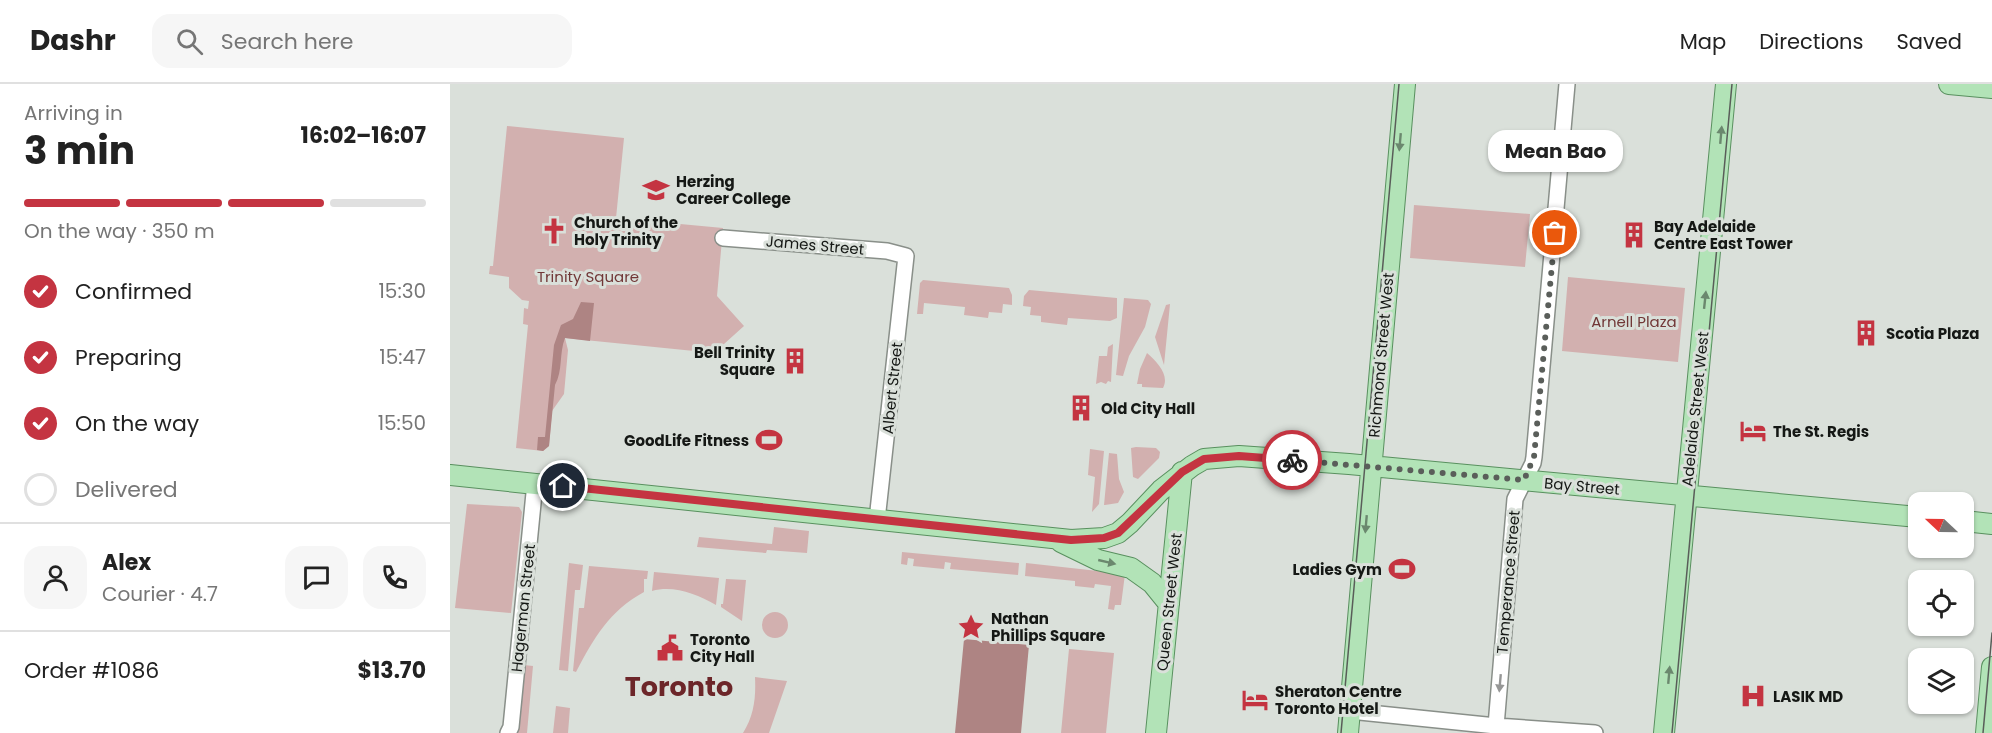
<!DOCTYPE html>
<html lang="en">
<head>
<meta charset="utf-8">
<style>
	:root { --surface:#fff; --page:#f6f6f6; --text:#222; --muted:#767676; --line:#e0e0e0; --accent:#c43441 }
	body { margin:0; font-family:Poppins,sans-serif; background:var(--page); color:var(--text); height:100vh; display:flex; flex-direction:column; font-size:22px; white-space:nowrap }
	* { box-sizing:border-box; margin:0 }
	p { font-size:20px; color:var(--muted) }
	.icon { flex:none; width:33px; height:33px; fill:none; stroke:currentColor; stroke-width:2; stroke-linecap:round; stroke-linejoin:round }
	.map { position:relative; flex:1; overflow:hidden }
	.sheet { display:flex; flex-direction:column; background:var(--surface); width:450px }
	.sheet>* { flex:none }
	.needle { width:39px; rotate:292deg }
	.fabs { position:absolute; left:1458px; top:408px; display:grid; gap:12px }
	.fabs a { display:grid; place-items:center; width:66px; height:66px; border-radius:12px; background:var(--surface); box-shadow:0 2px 4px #0004; font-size:30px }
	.pin { position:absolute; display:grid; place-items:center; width:51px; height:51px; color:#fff; margin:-26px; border:3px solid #fff; border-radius:50%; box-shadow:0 2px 6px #0007 }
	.courier { position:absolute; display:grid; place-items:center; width:60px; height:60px; margin:-30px; border:4px solid #c43441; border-radius:50%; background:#fff; color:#222; box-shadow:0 2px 8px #0007 }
	.bubble { position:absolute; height:42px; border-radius:18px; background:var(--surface); box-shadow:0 2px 4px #0004; font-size:20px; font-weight:700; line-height:42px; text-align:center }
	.summary em { font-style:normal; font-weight:700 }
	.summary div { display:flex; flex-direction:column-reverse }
	.summary { display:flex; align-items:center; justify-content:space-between; height:102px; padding:0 24px }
	h1 { font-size:39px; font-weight:700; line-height:45px }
	.bar { display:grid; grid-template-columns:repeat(4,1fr); gap:9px 6px; align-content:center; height:72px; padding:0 24px }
	.bar i { height:8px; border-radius:4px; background:var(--line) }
	.bar .current { background:var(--accent) }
	.bar p { grid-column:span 4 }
	.line { display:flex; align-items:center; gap:15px; padding:0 24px; border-top:2px solid var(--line) }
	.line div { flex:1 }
	.round { display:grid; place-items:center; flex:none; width:63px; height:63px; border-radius:18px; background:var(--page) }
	ol { padding:0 24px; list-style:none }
	li { display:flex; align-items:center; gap:18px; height:66px }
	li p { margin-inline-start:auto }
	li .icon { padding:6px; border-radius:50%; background:var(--accent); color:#fff; stroke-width:4 }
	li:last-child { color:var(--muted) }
	li i { width:33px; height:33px; border:3px solid var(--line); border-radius:50% }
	header { display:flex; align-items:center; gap:36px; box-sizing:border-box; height:84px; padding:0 30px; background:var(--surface); border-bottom:2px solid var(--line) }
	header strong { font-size:28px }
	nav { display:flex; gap:33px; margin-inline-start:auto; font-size:21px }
	.search { width:420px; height:54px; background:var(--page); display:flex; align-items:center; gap:15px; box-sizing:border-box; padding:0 21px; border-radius:18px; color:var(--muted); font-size:22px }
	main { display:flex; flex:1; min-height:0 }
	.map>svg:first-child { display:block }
	.green { fill:#d2b0af }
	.water { fill:#ae8483 }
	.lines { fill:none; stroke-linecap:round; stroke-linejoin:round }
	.minor-casing { stroke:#898f89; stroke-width:18 }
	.major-casing { stroke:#59905f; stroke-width:22 }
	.minor { stroke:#fff; stroke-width:15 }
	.major { stroke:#b2e3b7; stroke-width:20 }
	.tram { stroke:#595d59; stroke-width:1.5 }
	.oneway { fill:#6b886e }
	.oneway2 { fill:#969796 }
	.done { stroke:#5a5e5a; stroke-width:6; stroke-dasharray:0 10.8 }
	.route { stroke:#c43441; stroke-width:8 }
	.labels { text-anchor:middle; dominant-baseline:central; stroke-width:6; stroke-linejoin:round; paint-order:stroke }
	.poi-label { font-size:15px; font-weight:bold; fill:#151815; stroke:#dae0da; text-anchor:start }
	.street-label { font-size:15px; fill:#151815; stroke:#dae0da }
	.park-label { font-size:15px; fill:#713737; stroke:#dae0da }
	.town-label { font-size:27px; font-weight:bold; fill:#6c2629; stroke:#dae0da }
</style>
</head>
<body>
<header>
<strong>Dashr</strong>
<div class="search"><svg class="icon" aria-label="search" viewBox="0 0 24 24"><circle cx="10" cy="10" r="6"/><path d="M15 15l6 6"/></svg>Search here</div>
<nav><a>Map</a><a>Directions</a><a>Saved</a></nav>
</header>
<main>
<section class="sheet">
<div class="summary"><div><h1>3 min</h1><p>Arriving in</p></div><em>16:02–16:07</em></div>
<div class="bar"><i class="current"></i><i class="current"></i><i class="current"></i><i></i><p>On the way · 350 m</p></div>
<ol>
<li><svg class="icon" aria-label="check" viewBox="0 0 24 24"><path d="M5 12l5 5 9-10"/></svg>Confirmed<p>15:30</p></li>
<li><svg class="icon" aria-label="check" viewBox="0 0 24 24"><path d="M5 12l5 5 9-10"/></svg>Preparing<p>15:47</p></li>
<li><svg class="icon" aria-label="check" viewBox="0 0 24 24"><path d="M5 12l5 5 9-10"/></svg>On the way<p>15:50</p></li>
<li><i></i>Delivered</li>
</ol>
<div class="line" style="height:108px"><a class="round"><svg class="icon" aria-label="person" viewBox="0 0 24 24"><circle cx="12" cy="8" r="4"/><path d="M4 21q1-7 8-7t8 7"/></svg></a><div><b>Alex</b><p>Courier · 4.7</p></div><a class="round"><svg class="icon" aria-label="chat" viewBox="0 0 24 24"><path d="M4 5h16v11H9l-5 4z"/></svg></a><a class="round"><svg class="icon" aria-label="phone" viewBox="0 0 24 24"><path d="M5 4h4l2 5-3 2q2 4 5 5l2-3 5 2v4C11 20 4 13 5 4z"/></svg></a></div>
<div class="line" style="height:78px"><div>Order #1086</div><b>$13.70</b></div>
</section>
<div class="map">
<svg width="1542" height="649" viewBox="0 0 1542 649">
	<rect width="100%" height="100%" fill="#dae0da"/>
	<path class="green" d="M57 42 174 54 166 134 273 144 267 212 294 242 264 269 115 254 118 266 114 310 102 327 99 362 93 367 66 364 78 241 73 240 74 224 78 225 79 217 72 216 59 204V193L39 190 40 182H43Z
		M964 121 1080 130 1075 183 960 174Z
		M1118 193 1235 204 1228 278 1112 267Z
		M473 196 559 204 562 211V221L553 220 552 229 539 228 538 234 514 231 515 223 474 219 473 230H467L470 199Z
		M579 206 667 214V234L660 237 618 234 617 241 591 238V232L580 231 581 223 573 222 574 212Z
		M674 214 698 216 701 220 695 243 679 272 673 292 666 291Z
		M720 220 714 281 705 253 716 221Z
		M663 260 661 298 658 297 656 300 651 298 646 300 649 272H657L658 263Z
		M697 269C707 278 720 291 713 304L692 303V300H687L690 285Z
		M686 363 706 364 710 368 709 374 688 395 683 393 681 364Z
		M640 365 654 367 649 420 642 428 645 393 638 391Z
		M659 369 667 370 669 395 674 408 668 419 655 421H654Z
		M17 420 69 423 72 428 61 529 5 524Z
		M324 443 359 447 357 469 317 466 316 469 247 463 249 453 322 460Z
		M452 468 569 479 568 491 500 485 501 479 495 478 494 485 463 482 464 475 458 474 457 481 451 480Z
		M119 479 133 481 130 506H125L118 587 109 586Z
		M576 479 675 490 671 521H665L664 526 658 525 661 502 645 500 644 504 625 502V497L575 492Z
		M139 482 198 487 197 495H194V508C159 527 144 554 126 588L123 587 129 524H134Z
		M204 488 269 494 266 521C246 510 224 501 202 507Z
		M276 495 296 496 292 537 271 523V520H273Z
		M312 541a13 13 0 1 1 26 0a13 13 0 1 1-26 0Z
		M619 565 664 569 656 649H611Z
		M74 581 83 582 77 649H67Z
		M305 593 337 597 319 649H293C304 631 306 614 305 593Z
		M106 622 120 624 118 649H103Z"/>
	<path class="water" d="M131 218 144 219 140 257 115 254C109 269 113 287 105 301L99 362 93 367 87 366 88 353H95L104 261 111 241 123 235Z
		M514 555 579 561 571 649H505Z"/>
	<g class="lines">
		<g class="minor-casing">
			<path id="minor" d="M273 154 437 167 456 172 427 436
				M900 627 1046 642 1145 649
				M1046 642 1065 415 1083 379 1084 373 1117 0
				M58 649 61 643 85 399"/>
		</g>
		<g class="major-casing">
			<path id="major" d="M1499 0 1542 4
				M0 391 621 456 654 454 668 449 680 439 711 406 742 382 754 375 789 372 899 380 1468 433
				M1514 437 1542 440
				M611 458 648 476 681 484 702 499 719 520
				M706 649 732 388
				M898 649 955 0
				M1214 649 1276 0
				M1536 649 1542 583"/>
		</g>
		<use href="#minor" class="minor"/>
		<use href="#major" class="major"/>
		<path class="tram" d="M891 649 949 0
			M1222 649 1282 0
			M1533 649 1542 549"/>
	</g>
	<defs><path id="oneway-solid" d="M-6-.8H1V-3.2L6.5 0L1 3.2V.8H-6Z" transform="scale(1.5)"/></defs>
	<g class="oneway">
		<use href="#oneway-solid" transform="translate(1271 51) rotate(-85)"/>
		<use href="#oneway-solid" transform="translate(950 58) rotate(95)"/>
		<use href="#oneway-solid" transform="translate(1255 216) rotate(-84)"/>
		<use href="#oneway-solid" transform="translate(916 440) rotate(95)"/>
		<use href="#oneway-solid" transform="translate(657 478) rotate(13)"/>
		<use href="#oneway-solid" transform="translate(1219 591) rotate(-85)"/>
	</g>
	<use class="oneway2" href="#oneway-solid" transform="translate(1050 599) rotate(95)"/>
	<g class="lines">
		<path class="done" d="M842 376 1074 396 1084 373 1105 149"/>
		<path class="route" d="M113 402 621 456 654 454 668 449 732 388 754 375 789 372 842 376"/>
	</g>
	<defs>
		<g id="university-bare" transform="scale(2.07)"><path d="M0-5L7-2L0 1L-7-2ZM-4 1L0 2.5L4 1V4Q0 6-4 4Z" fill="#c43441" stroke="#dae0da" stroke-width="2.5" paint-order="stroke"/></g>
		<g id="church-bare" transform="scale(2.07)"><path d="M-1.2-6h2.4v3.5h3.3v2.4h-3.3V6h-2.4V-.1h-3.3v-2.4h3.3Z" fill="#c43441" stroke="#dae0da" stroke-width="2.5" paint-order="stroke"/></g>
		<g id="building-bare" transform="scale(2.07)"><path d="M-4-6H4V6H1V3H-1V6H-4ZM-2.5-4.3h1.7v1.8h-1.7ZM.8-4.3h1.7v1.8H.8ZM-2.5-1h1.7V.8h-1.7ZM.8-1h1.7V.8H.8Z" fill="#c43441" stroke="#dae0da" stroke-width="2.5" paint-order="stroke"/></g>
		<g id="hotel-bare" transform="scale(2.07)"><path d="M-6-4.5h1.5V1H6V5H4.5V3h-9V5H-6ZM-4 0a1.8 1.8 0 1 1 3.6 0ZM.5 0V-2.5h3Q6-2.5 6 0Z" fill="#c43441" stroke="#dae0da" stroke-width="2.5" paint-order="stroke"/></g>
		<g id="stadium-bare" transform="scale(2.07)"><path d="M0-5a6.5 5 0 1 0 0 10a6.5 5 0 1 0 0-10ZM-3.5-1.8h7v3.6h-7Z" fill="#c43441" stroke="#dae0da" stroke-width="2.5" paint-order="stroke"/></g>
		<g id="sight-bare" transform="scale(2.07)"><path d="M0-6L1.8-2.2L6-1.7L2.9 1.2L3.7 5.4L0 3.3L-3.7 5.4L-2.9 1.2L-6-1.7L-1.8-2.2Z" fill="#c43441" stroke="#dae0da" stroke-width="2.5" paint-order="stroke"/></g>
		<g id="civic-bare" transform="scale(2.07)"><path d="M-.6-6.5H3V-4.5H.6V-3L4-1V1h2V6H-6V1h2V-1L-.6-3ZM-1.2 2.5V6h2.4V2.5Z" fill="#c43441" stroke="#dae0da" stroke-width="2.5" paint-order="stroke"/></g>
		<g id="hospital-bare" transform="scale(2.07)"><path d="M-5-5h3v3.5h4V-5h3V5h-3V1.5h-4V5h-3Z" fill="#c43441" stroke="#dae0da" stroke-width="2.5" paint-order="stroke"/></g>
	</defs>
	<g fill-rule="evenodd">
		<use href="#university-bare" x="206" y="106"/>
		<use href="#church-bare" x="104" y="147"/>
		<use href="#building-bare" x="1184" y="151"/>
		<use href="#building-bare" x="1416" y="249"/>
		<use href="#building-bare" x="345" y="277"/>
		<use href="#building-bare" x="631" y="324"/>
		<use href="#hotel-bare" x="1303" y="347"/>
		<use href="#stadium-bare" x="319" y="356"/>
		<use href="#stadium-bare" x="952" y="485"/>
		<use href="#sight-bare" x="521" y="543"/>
		<use href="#civic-bare" x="220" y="564"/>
		<use href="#hospital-bare" x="1303" y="612"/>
		<use href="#hotel-bare" x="805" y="616"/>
	</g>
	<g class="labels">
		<g class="poi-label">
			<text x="226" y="97">Herzing<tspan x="226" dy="17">Career College</tspan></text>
			<text x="124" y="138">Church of the<tspan x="124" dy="17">Holy Trinity</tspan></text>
			<text x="1204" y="142">Bay Adelaide<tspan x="1204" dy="17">Centre East Tower</tspan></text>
			<text x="1436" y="249">Scotia Plaza</text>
			<text x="325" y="268" text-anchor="end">Bell Trinity<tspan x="325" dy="17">Square</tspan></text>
			<text x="651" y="324">Old City Hall</text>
			<text x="1323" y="347">The St. Regis</text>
			<text x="299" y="356" text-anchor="end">GoodLife Fitness</text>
			<text x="932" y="485" text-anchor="end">Ladies Gym</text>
			<text x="541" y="534">Nathan<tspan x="541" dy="17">Phillips Square</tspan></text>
			<text x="240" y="555">Toronto<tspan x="240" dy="17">City Hall</tspan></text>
			<text x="825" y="607">Sheraton Centre<tspan x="825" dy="17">Toronto Hotel</tspan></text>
			<text x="1323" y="612">LASIK MD</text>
		</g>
		<g class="street-label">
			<text transform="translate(365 161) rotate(5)">James Street</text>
			<text transform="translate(931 271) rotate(-85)">Richmond Street West</text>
			<text transform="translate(442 304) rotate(-84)">Albert Street</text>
			<text transform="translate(1245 325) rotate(-84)">Adelaide Street West</text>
			<text transform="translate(1132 402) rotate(5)">Bay Street</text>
			<text transform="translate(1058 498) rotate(-85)">Temperance Street</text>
			<text transform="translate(719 518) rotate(-84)">Queen Street West</text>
			<text transform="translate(73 524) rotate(-84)">Hagerman Street</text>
		</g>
		<g class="park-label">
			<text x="138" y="192">Trinity Square</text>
			<text x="1184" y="237">Arnell Plaza</text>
		</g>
		<g class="town-label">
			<text x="229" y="602">Toronto</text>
		</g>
	</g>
</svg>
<div class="fabs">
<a><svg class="needle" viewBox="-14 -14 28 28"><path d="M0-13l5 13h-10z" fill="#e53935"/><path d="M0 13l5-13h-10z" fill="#767676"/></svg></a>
<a><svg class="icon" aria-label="locate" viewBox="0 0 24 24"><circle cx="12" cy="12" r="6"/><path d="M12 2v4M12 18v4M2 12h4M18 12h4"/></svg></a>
<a><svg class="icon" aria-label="layers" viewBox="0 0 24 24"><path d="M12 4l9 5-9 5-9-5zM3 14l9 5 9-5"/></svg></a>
</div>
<div class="pin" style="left:1105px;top:149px;background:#ea580c"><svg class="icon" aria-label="bag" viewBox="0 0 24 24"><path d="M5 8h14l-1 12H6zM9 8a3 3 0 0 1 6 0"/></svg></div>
<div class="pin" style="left:113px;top:402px;background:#1f2937"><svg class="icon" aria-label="home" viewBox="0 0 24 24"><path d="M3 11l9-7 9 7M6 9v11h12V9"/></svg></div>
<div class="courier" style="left:842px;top:376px"><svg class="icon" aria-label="bike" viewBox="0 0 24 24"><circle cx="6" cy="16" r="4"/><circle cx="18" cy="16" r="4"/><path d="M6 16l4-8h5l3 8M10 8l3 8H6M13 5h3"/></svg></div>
<div class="bubble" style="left:1038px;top:46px;width:135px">Mean Bao</div>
</div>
</main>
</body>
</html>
